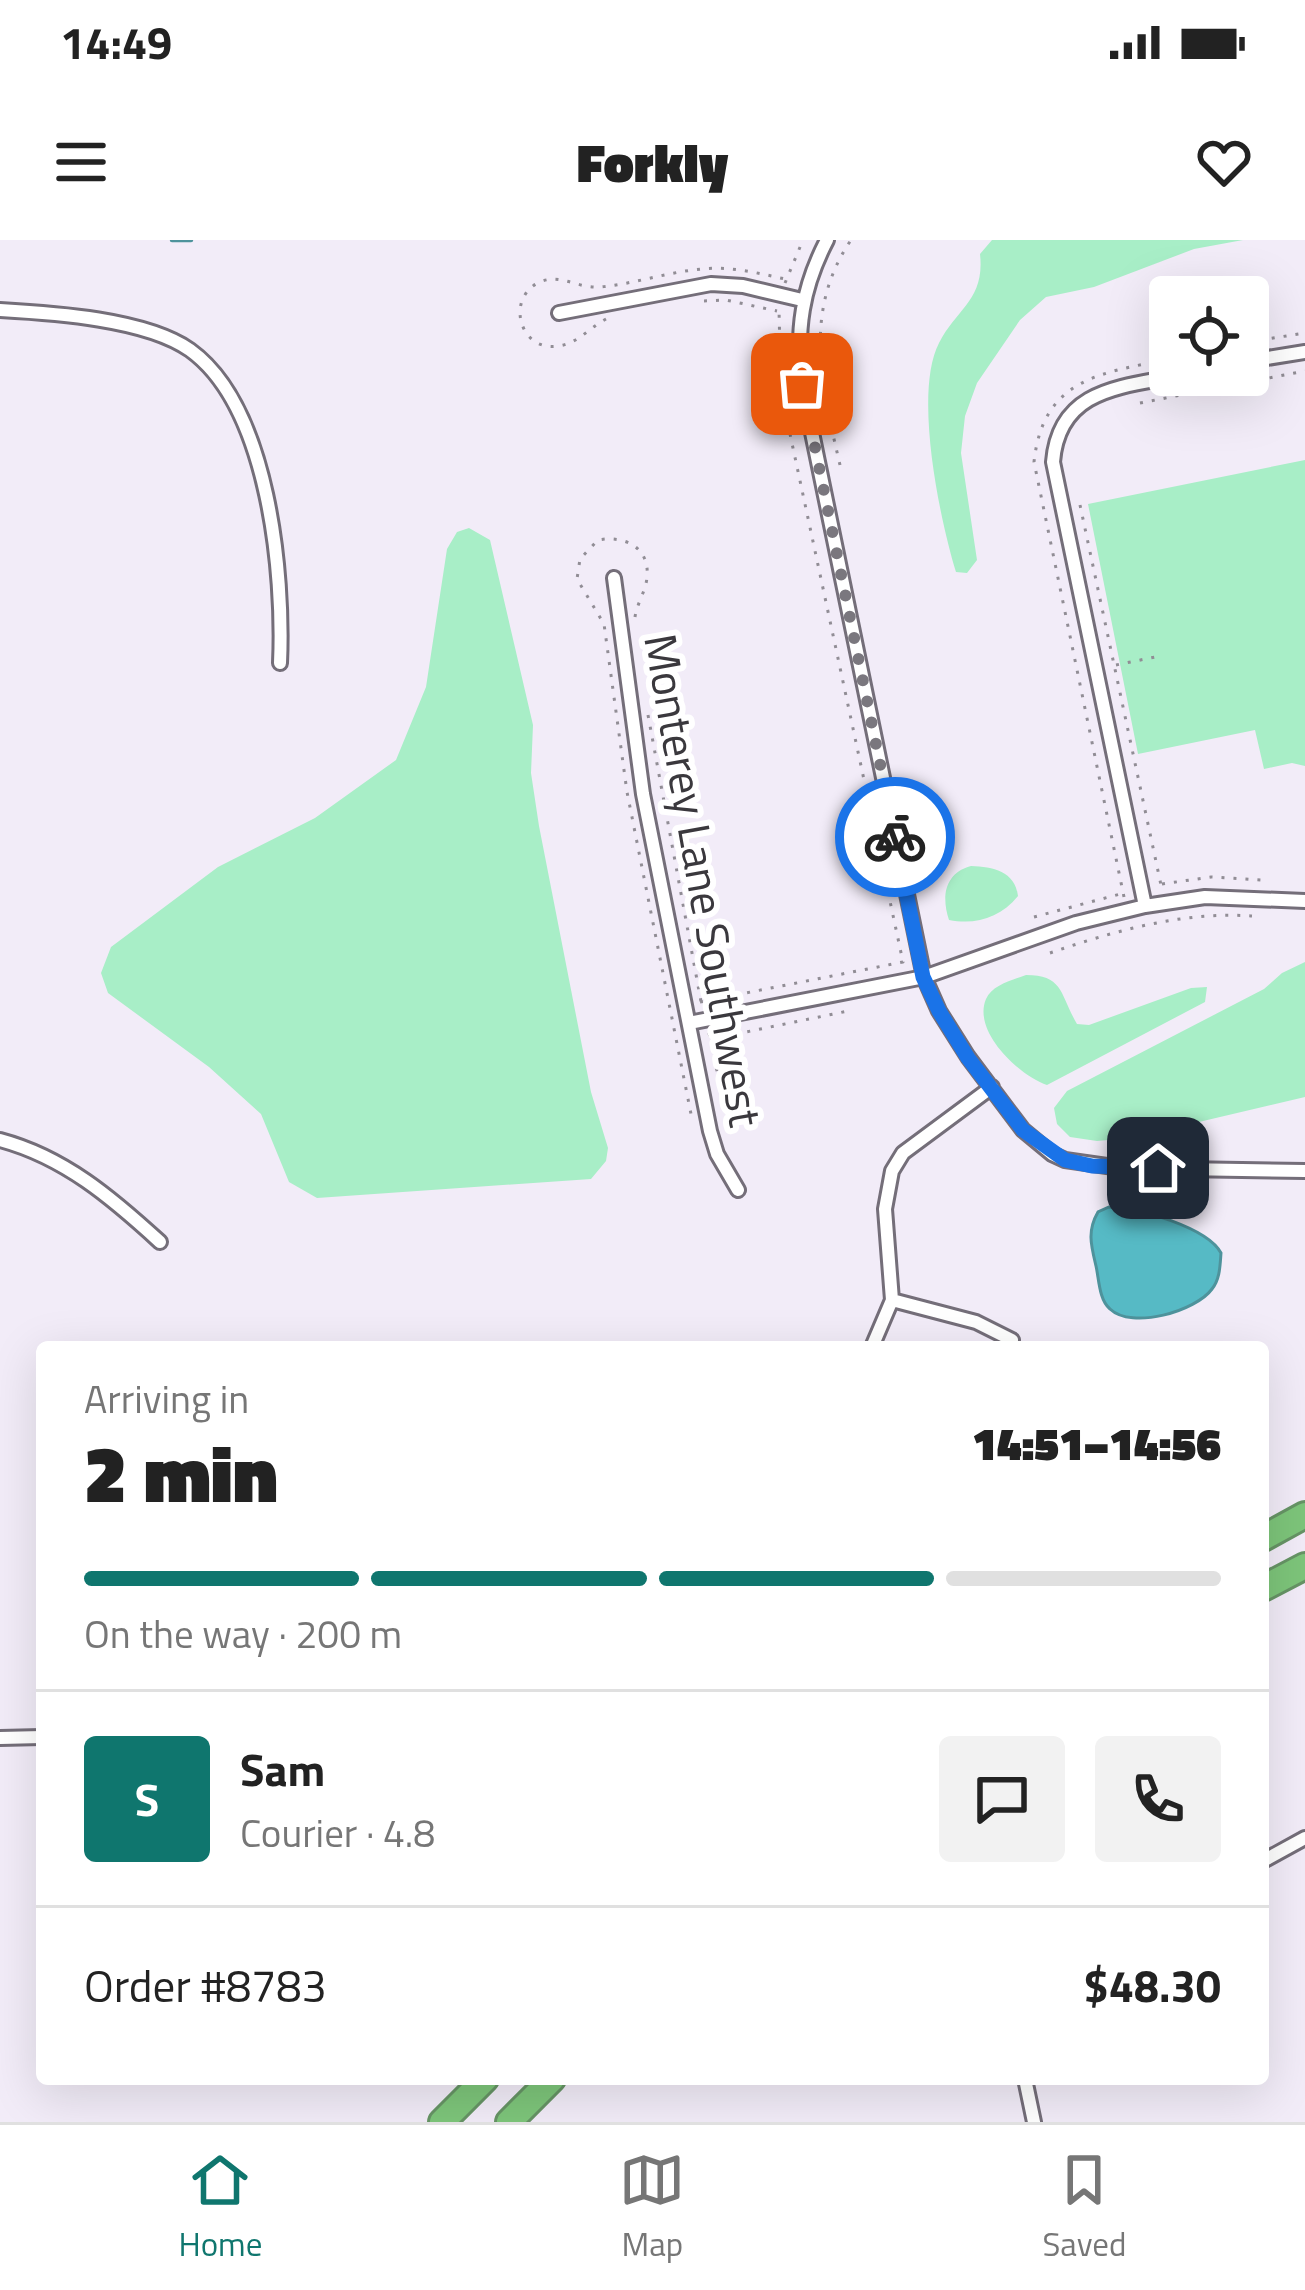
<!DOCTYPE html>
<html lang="en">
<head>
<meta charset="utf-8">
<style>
	:root { --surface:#fff; --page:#f2f2f2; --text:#222; --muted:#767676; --line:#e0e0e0; --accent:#0f766e }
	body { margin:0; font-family:"Titillium Web",sans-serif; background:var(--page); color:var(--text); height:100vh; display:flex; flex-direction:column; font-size:45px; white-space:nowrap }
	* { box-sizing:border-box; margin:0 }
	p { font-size:39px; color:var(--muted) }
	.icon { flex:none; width:66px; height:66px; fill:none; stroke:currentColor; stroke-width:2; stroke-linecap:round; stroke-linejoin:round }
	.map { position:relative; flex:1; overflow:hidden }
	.sheet { position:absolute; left:36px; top:1101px; width:1233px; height:744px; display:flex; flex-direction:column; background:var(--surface); border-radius:12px; box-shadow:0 12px 48px #0002 }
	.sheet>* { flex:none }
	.fabs { position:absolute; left:1149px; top:36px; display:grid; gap:24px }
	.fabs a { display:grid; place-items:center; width:120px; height:120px; border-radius:12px; background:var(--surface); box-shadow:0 12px 48px #0002; font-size:60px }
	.pin { position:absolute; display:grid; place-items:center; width:102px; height:102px; color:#fff; margin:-51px; border-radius:24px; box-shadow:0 6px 18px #0006 }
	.courier { position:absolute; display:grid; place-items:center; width:120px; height:120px; margin:-60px; border:9px solid #1a73e8; border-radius:50%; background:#fff; color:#222; box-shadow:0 3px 15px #0007 }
	.head em { font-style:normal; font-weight:800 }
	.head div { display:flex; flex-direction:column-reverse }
	.head { display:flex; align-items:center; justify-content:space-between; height:204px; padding:0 48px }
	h1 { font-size:78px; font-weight:800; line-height:90px }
	.bar { display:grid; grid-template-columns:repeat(4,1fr); gap:18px 12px; align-content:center; height:144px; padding:0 48px }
	.bar i { height:15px; border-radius:9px; background:var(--line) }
	.bar .on { background:var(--accent) }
	.bar p { grid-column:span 4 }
	.line { display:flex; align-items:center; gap:30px; padding:0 48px; border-top:3px solid var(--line) }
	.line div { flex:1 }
	.round { display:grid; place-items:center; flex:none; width:126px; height:126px; border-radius:12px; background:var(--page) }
	.status { display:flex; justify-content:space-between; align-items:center; height:84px; padding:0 60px; background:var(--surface); direction:ltr }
	.status svg { height:33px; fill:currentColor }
	header { display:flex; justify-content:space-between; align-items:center; height:156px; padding:0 48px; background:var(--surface); font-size:54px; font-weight:800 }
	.dock { display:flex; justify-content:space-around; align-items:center; height:168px; border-top:3px solid var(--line); background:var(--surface); font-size:33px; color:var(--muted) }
	.dock a { display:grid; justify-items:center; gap:6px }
	.dock .on { color:var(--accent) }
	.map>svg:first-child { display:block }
	.green { fill:#a8eec7 }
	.water { fill:#56bac5; stroke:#4e939c; stroke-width:3 }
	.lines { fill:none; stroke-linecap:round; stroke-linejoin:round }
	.stream { stroke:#4e939c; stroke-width:4.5 }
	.street-casing { stroke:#746e79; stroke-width:18 }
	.highway-casing { stroke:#669465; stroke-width:30 }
	.path { stroke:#918d95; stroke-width:3; stroke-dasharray:3 9; stroke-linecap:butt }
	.street { stroke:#fff; stroke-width:12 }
	.highway { stroke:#7dc57a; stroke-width:24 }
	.done { stroke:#7a777e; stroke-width:12; stroke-dasharray:0 21.6 }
	.route { stroke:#1a73e8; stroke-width:15 }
	.labels { text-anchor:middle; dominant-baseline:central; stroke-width:12; stroke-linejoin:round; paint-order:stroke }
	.street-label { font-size:45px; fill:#3a383d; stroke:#fff }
</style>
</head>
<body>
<div class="status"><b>14:49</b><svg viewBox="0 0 49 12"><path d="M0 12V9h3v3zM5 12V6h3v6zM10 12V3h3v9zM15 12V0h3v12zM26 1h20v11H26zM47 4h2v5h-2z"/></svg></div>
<header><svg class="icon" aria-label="menu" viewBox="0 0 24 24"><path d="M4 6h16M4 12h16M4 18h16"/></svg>Forkly<svg class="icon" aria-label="heart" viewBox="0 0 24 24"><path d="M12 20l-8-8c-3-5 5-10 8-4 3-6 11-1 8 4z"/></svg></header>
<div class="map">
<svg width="1305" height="1882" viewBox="0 0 1305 1882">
	<rect width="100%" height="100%" fill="#f2ecf8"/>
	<path class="green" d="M992 0H1243L1194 9 1094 47 1046 57 1020 80 977 143 965 176 961 213 977 320 967 333 956 332C940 280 913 153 939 103 957 68 985 60 980 14Z
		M1305 220V526L1292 523 1264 529 1255 490 1138 514 1088 264Z
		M469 288 490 300 533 485 531 533 539 586 591 852 608 908 606 921 591 939 317 958 289 942 261 874 209 827 108 753 101 733 111 707 218 627 315 578 396 520 426 447 447 309 457 292Z
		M971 626C993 627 1015 631 1018 656 1000 678 976 685 949 680 941 656 945 633 971 626Z
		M1305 722V857L1131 898 1097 901 1070 897 1057 884 1054 868 1067 851 1264 749 1282 733Z
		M1026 735C1064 735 1060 755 1077 784L1089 785 1191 748 1207 747 1205 762 1047 845C1020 836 972 792 986 759 992 745 1013 740 1026 735Z"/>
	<path class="water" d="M1109 967C1138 967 1208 988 1221 1013 1220 1026 1220 1039 1212 1049 1196 1071 1132 1090 1110 1069 1099 1060 1099 1039 1096 1026 1091 1005 1087 991 1098 972Z"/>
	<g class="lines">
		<path class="stream" d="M172 0H191"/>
		<g class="street-casing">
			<path id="street" d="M827 0C802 48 796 90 802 144L924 737 939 771 968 817 1023 890 1052 914 1065 920 1121 928 1305 931
				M0 70C53 73 146 79 190 110 269 167 284 334 280 423
				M559 73 711 44 743 46 802 60
				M1248 121 1305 112
				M614 338 643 554 710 891 717 914 738 950
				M1145 666 1053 222C1059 147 1124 147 1182 135
				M689 783 924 737 1076 683 1145 666 1205 657 1305 661
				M0 900C64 917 112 958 160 1002
				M892 1060 976 1082 1012 1100
				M872 1107 892 1060 885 969 892 931 903 913 992 847
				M0 1498 42 1497
				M1263 1621 1305 1598
				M1025 1839 1034 1882"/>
		</g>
		<g class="highway-casing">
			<path id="highway" d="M1263 1298 1305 1275
				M1263 1348 1305 1326
				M442 1882 485 1839
				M509 1882 552 1839"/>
		</g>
		<path class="path" d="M785 43 803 0
			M704 61 726 60 777 71
			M606 79C589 88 577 104 558 106 521 112 506 62 536 44 558 31 577 49 600 47 634 44 667 32 702 29 730 26 758 33 785 39
			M1248 102 1305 93
			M1140 163 1305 131
			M840 225C822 147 802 72 851 0
			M1080 265 1161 645
			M635 377C637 363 646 351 647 337 650 307 624 295 598 300L580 319 577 339 604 384 627 552 691 874
			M1116 425 1155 417
			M648 475 702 767
			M1162 644 1211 637 1262 640
			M1124 657 1034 222C1043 138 1101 133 1170 119
			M1034 677 1124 653
			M1050 713C1114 691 1184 671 1252 676
			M700 762 903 722 781 152 779 70
			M709 793 730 892
			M712 799 848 771"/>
		<use href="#street" class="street"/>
		<use href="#highway" class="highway"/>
	</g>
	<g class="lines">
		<path class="done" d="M802 144 895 597"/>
		<path class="route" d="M895 597 923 737 939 771 968 818 1023 890 1065 920 1092 926 1158 928"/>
	</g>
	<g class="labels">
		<g class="street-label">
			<text transform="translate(704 640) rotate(80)">Monterey Lane Southwest</text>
		</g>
	</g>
</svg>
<div class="fabs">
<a><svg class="icon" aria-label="locate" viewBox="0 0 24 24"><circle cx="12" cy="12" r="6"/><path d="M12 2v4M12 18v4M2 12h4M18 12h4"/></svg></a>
</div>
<div class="pin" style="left:802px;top:144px;background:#ea580c"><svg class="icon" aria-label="bag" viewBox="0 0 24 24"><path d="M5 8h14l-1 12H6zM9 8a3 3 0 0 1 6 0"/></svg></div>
<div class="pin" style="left:1158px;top:928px;background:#1f2937"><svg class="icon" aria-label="home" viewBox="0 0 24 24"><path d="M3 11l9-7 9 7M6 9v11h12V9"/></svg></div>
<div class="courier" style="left:895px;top:597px"><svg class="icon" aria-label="bike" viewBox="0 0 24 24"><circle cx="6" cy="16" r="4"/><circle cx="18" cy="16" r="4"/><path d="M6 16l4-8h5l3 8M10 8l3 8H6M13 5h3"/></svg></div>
<section class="sheet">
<div class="head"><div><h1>2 min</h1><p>Arriving in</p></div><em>14:51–14:56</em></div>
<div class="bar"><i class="on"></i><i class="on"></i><i class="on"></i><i></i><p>On the way · 200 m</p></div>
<div class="line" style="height:216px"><b class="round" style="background:var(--accent);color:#fff">S</b><div><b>Sam</b><p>Courier · 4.8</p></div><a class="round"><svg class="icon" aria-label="chat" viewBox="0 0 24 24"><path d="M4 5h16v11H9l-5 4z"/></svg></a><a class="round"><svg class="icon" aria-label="phone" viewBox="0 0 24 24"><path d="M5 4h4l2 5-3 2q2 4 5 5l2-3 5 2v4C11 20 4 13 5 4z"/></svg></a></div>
<div class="line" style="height:156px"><div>Order #8783</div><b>$48.30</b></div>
</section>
</div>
<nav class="dock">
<a class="on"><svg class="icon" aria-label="home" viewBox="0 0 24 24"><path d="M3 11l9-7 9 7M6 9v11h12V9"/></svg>Home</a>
<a><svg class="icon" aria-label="map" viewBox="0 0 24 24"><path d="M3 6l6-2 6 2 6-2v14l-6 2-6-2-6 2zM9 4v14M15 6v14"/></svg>Map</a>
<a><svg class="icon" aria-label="saved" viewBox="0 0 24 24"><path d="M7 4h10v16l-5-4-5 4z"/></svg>Saved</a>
</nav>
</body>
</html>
